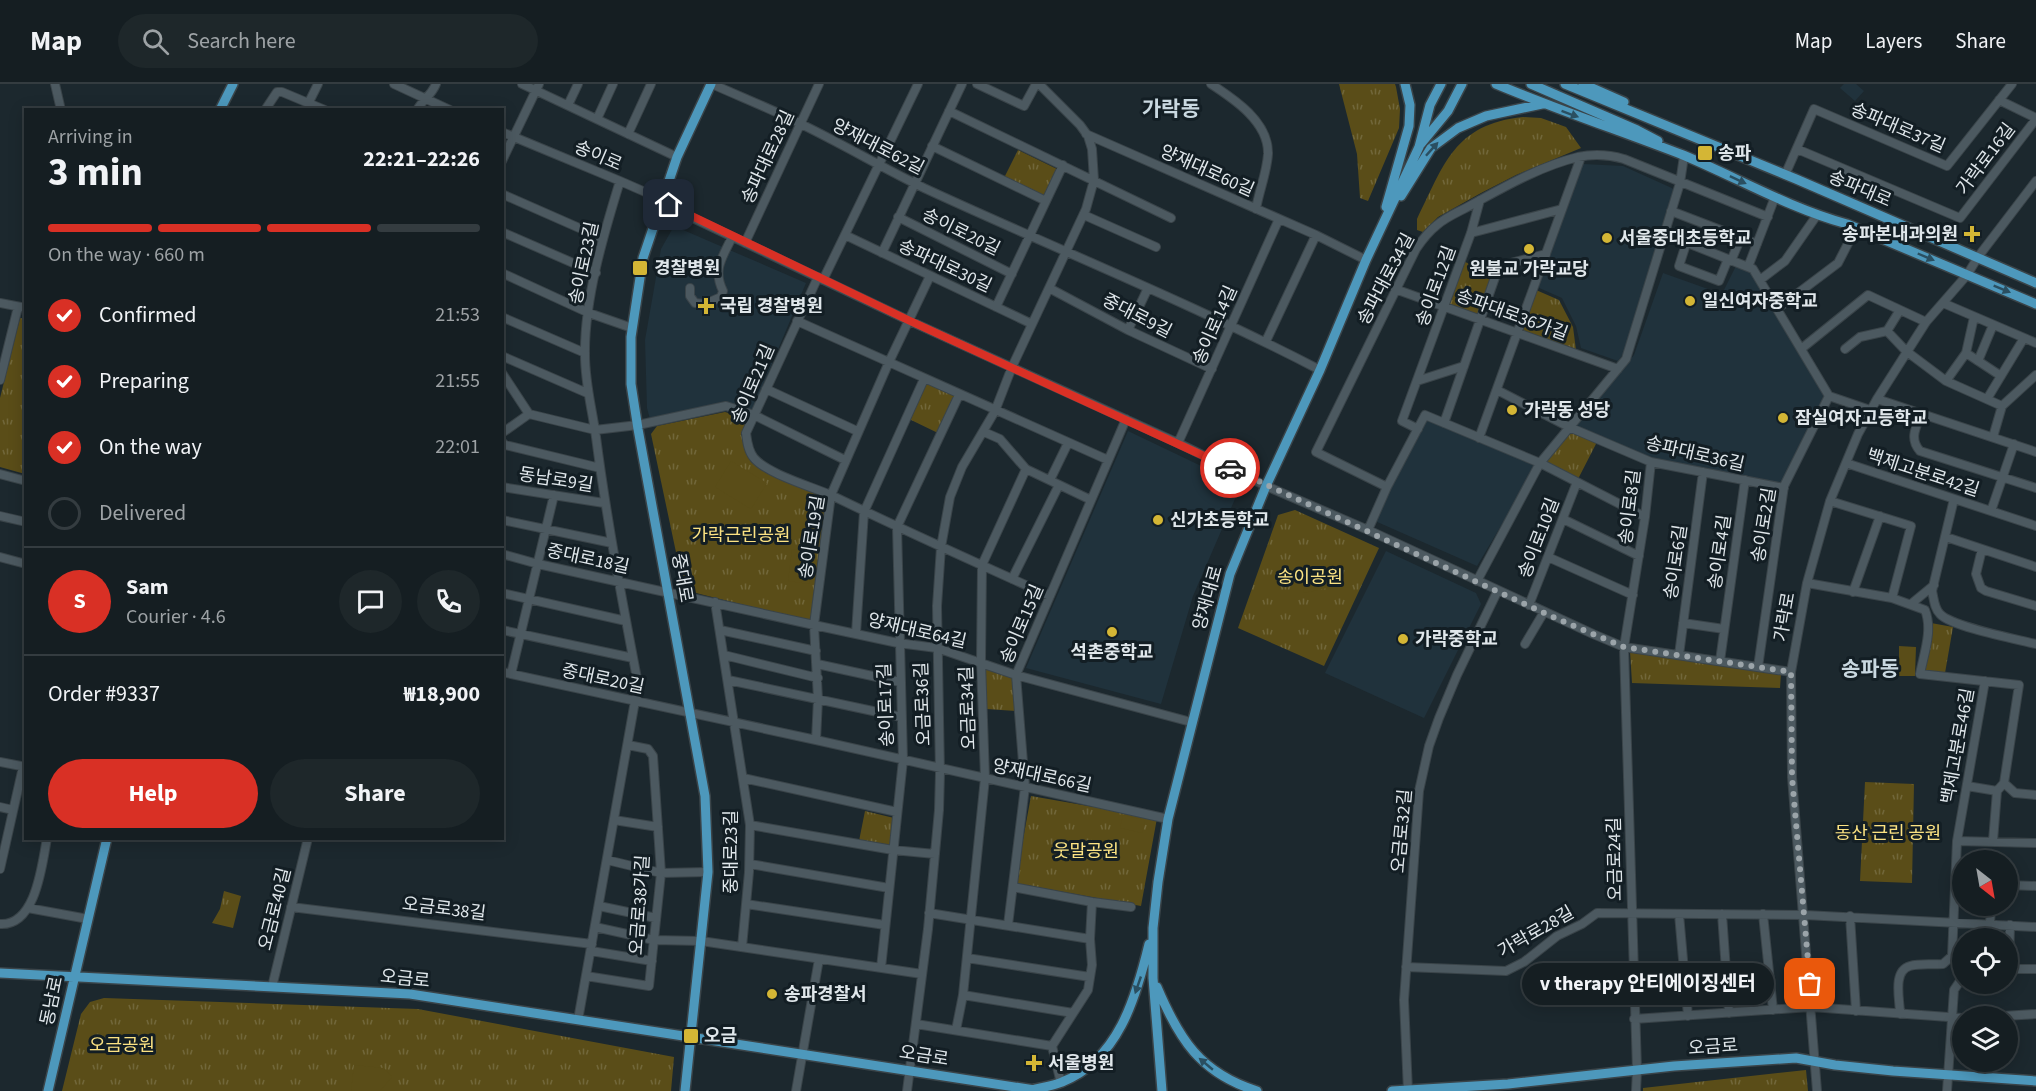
<!DOCTYPE html>
<html lang="en">
<head>
<meta charset="utf-8">
<style>
	:root { --surface:#151e22; --page:#1e272a; --text:#f1f3f6; --muted:#9da2a5; --line:#343c40; --accent:#d93025 }
	body { margin:0; font-family:"Source Sans 3","Noto Sans KR",sans-serif; background:var(--page); color:var(--text); height:100vh; display:flex; flex-direction:column; font-size:22px; white-space:nowrap }
	* { box-sizing:border-box; margin:0 }
	p { font-size:20px; color:var(--muted) }
	.icon { flex:none; width:33px; height:33px; fill:none; stroke:currentColor; stroke-width:2; stroke-linecap:round; stroke-linejoin:round }
	.map { position:relative; flex:1; overflow:hidden }
	.sheet { position:absolute; left:24px; top:24px; width:480px; height:732px; display:flex; flex-direction:column; background:var(--surface); border-radius:0px; box-shadow:0 3px 15px #0003,0 0 0 2px var(--line) }
	.sheet>* { flex:none }
	.needle { width:39px; rotate:149deg }
	.buttons { position:absolute; left:1952px; top:766px; display:grid; gap:12px }
	.buttons a { display:grid; place-items:center; width:66px; height:66px; border-radius:50%; background:var(--surface); box-shadow:0 3px 15px #0003,0 0 0 2px var(--line); font-size:30px }
	.pin { position:absolute; display:grid; place-items:center; width:51px; height:51px; color:#fff; margin:-26px; border-radius:12px; box-shadow:0 3px 9px #0006 }
	.courier { position:absolute; display:grid; place-items:center; width:60px; height:60px; margin:-30px; border:4px solid #d93025; border-radius:50%; background:#fff; color:#222; box-shadow:0 2px 8px #0007 }
	.bubble { position:absolute; height:42px; border-radius:21px; background:var(--surface); box-shadow:0 3px 15px #0003,0 0 0 2px var(--line); font-size:20px; font-weight:700; line-height:42px; text-align:center }
	.summary em { font-style:normal; font-weight:700 }
	.summary div { display:flex; flex-direction:column-reverse }
	.summary { display:flex; align-items:center; justify-content:space-between; height:102px; padding:0 24px }
	h1 { font-size:39px; font-weight:700; line-height:45px }
	.bar { display:grid; grid-template-columns:repeat(4,1fr); gap:9px 6px; align-content:center; height:72px; padding:0 24px }
	.bar i { height:8px; border-radius:4px; background:var(--line) }
	.bar .active { background:var(--accent) }
	.bar p { grid-column:span 4 }
	.line { display:flex; align-items:center; gap:15px; padding:0 24px; border-top:2px solid var(--line) }
	.line div { flex:1 }
	.round { display:grid; place-items:center; flex:none; width:63px; height:63px; border-radius:32px; background:var(--page) }
	ol { padding:0 24px; list-style:none }
	li { display:flex; align-items:center; gap:18px; height:66px }
	li p { margin-inline-start:auto }
	li .icon { padding:6px; border-radius:50%; background:var(--accent); color:#fff; stroke-width:4 }
	li:last-child { color:var(--muted) }
	li i { width:33px; height:33px; border:3px solid var(--line); border-radius:50% }
	.cta { display:flex; gap:12px; margin-top:auto; padding:12px 24px }
	.cta a { flex:1; height:69px; border-radius:36px; background:var(--accent); color:#fff; font-size:24px; font-weight:700; line-height:69px; text-align:center }
	.cta a+a { background:var(--page); color:var(--text) }
	header { display:flex; align-items:center; gap:36px; box-sizing:border-box; height:84px; padding:0 30px; background:var(--surface); border-bottom:2px solid var(--line) }
	header strong { font-size:28px }
	nav { display:flex; gap:33px; margin-inline-start:auto; font-size:21px }
	.search { width:420px; height:54px; background:var(--page); display:flex; align-items:center; gap:15px; box-sizing:border-box; padding:0 21px; border-radius:33px; color:var(--muted); font-size:22px }
	.map>svg:first-child { display:block }
	.built { fill:#20323c }
	.grass { fill:url(#grass-tufts) }
	.pitch { fill:#5a4d18 }
	.lines { fill:none; stroke-linecap:round; stroke-linejoin:round }
	.minor-casing { stroke:#3a4449; stroke-width:10 }
	.major-casing { stroke:#3a4449; stroke-width:12 }
	.minor { stroke:#4c5960; stroke-width:8 }
	.major { stroke:#4d98bc; stroke-width:9 }
	.oneway { fill:#2a4f61 }
	.done { stroke:#9ba4a9; stroke-width:6; stroke-dasharray:0 10.8 }
	.route { stroke:#d93025; stroke-width:8 }
	.poi-dot { fill:#d4b635; stroke:#131e24; stroke-width:2 }
	.labels { text-anchor:middle; dominant-baseline:central; stroke-width:6; stroke-linejoin:round; paint-order:stroke }
	.street-label { font-size:18px; fill:#e0e7eb; stroke:#131e24 }
	.poi-label { font-size:18px; font-weight:bold; fill:#e0e7eb; stroke:#131e24; text-anchor:start }
	.park-label { font-size:18px; fill:#fce383; stroke:#131e24 }
	.quarter-label { font-size:21px; font-weight:bold; fill:#c9d8e0; stroke:#131e24 }
</style>
</head>
<body>
<header>
<strong>Map</strong>
<div class="search"><svg class="icon" aria-label="search" viewBox="0 0 24 24"><circle cx="10" cy="10" r="6"/><path d="M15 15l6 6"/></svg>Search here</div>
<nav><a>Map</a><a>Layers</a><a>Share</a></nav>
</header>
<div class="map">
<svg width="2036" height="1007" viewBox="0 0 2036 1007">
	<defs>
		<pattern id="grass-tufts" width="24" height="20" patternUnits="userSpaceOnUse" patternTransform="scale(1.5)"><rect width="24" height="20" fill="#5a4d18"/><path d="M3 7l-1-3M5 7V3M7 7l1-3M15 17l-1-3M17 17v-4M19 17l1-3" fill="none" stroke="#71673a"/></pattern>
	</defs>
	<rect width="100%" height="100%" fill="#1c282e"/>
	<path class="built" d="M1844 0H1856L1864 7 1855 17 1840 4Z
		M1583 80 1623 82 1674 105 1626 266 1618 277 1581 264 1576 242 1562 214 1537 203Z
		M674 142 806 199 752 327 725 317 650 335 647 324 645 256 661 165Z
		M1737 180 1750 185 1826 312 1782 402 1652 376 1573 342 1634 271 1663 189 1722 210Z
		M1428 335 1538 380 1477 482 1375 437 1390 405Z
		M1128 347 1241 401 1193 512 1161 620 1026 584Z
		M1386 467 1476 509 1481 520 1424 634 1325 589Z"/>
	<path class="grass" d="M1339 0H1395L1396 3 1400 25 1399 44 1368 117 1360 114 1357 70Z
		M1523 33 1541 34 1566 43 1581 64 1516 91 1481 109 1438 133 1423 148 1417 146V135C1444 81 1454 40 1523 33Z
		M1018 66 1059 86 1046 114 1004 94Z
		M1463 177 1494 191 1479 233 1447 222Z
		M1536 206 1559 216 1573 243 1576 266 1522 247Z
		M20 234 26 235 25 390 0 383V314Z
		M926 299 956 313 940 350 909 335Z
		M725 328 748 335 741 350 751 378 765 387 828 416 812 538 684 506 651 350 657 342Z
		M1571 346 1597 358 1578 395 1543 379Z
		M1295 426 1379 464 1324 582 1238 544 1278 431Z
		M1931 539 1953 543 1945 589 1923 587Z
		M1630 567 1781 589 1780 604 1632 599Z
		M985 583 1014 593 1016 627 986 625Z
		M1865 698 1914 700 1912 799 1860 797Z
		M1031 712 1157 734 1141 822 1015 799Z
		M865 727 894 734 891 763 859 757Z
		M224 807 241 812 233 844 212 839 220 825Z
		M104 914 418 925 674 973 671 1007H62L81 930 90 918Z
		M1806 986 1808 1007H1643V1004Z"/>
	<path class="pitch" d="M731 377 767 399 751 425 715 403Z
		M792 465 814 468 809 500 788 497Z
		M1332 480 1337 502 1304 509 1300 487Z
		M1899 562 1916 563 1915 592H1899Z
		M1123 731 1145 736 1142 749 1120 744Z
		M354 981 384 984 392 993 380 1007H351Z"/>
	<g class="lines">
		<g class="minor-casing">
			<path id="minor" d="M55 0 61 26
				M394 0 450 26
				M522 0 677 73
				M712 0C743 14 774 26 803 41 844 61 883 84 924 104 1056 165 1191 219 1320 286
				M977 0 1024 22 1036 0
				M1211 0C1234 15 1269 38 1268 70 1267 88 1259 107 1256 125
				M1999 16 2036 34
				M568 21 578 0
				M265 26 277 8H282L325 26
				M305 26 318 0
				M417 26C423 15 431 12 436 0
				M949 27 1171 134
				M597 35 613 0
				M502 48 620 97 652 111 680 128 912 238 1178 359 1266 402 1368 446 1593 550 1624 563 1791 588
				M628 50 651 0
				M1086 50 1316 151 1366 176
				M932 62 1046 117
				M1797 65 1960 134 2036 35
				M502 77 539 0
				M1785 91 1814 25 1947 82 2012 0
				M502 110 602 154
				M1671 127 1757 160
				M1084 131 1156 163
				M898 133 1012 190
				M502 148 596 189
				M1471 149 1562 125
				M1665 150 1753 185 1829 312
				M845 151 1032 240
				M1687 157 1679 182 1719 197 1728 175
				M745 159 819 0
				M882 169 962 0
				M1731 177 1741 153
				M1748 183 1775 113
				M502 189 589 229 632 244
				M818 193 746 349C747 357 748 367 754 374 767 390 813 403 833 412 905 447 977 479 1050 512
				M823 196 918 0
				M1760 196 1785 177 1817 131
				M690 204V212L695 219 705 220 721 213 723 207C712 185 723 173 732 153
				M1049 204 1128 246 1212 285
				M1395 205 1618 285
				M0 219 26 224
				M1943 219 2036 259
				M996 223 1063 81
				M1777 225 1838 179 1856 144
				M502 233 585 269
				M797 237 1108 376
				M1128 246 1148 204
				M1887 247 1900 226
				M1266 257 1316 151
				M1801 265 1868 211 1926 238
				M1845 265 1860 253 1887 247 1906 267 1946 297 2002 322
				M1966 269 2001 292
				M502 272 587 309
				M1978 277 1993 241
				M502 289 529 330 502 349
				M0 296 18 223
				M1417 297 1464 282
				M1946 297 1966 269 1974 233
				M766 305 857 347
				M1497 306 1569 343 1651 378 1784 404
				M1829 312 1870 326
				M1877 315 2036 368
				M1987 315 2024 254
				M529 330 595 346 638 341 726 322 754 331 845 376
				M1921 330C1916 343 1909 355 1920 367L2036 404
				M1444 339 1499 182 1546 170
				M1418 345 1402 337 1471 149 1480 116
				M984 348 1000 355 1026 385 1091 416
				M1993 353 2002 322 2036 291
				M1479 354 1581 73
				M502 358 505 361 600 384
				M1178 359 1279 135
				M1846 379 2036 442
				M0 390 26 397
				M1050 396 1068 359
				M502 403 604 419
				M1387 403 1316 368 1416 165C1422 156 1428 148 1437 141 1447 132 1461 127 1473 120 1506 102 1541 82 1578 73 1593 70 1610 71 1624 75L1768 133
				M1954 415 1932 507C1934 515 1934 524 1940 530 1952 543 2016 555 2036 560
				M1830 417 1911 442 1892 514
				M1991 427 2014 360
				M0 432 26 438
				M1563 435 1639 472
				M502 436 612 459
				M1368 446 1387 403 1425 331 1540 379 1645 433
				M1946 453 2036 483
				M1982 465 1976 490 1981 504 1986 507 2036 522
				M502 470 538 480 814 541 898 559 937 564 1016 591 1191 638
				M0 473 26 480
				M1548 473 1633 511
				M1012 495 1059 401
				M1477 497 1540 379 1626 275 1680 99 1684 72
				M1807 499 1892 514 1925 526C1933 546 1924 569 1920 590L2019 601 2004 699 1997 707 1993 757
				M1853 508 1880 432
				M502 509 626 537
				M715 518 750 741 749 788 742 863
				M1911 520 1934 501
				M1529 521 1577 398
				M1683 539 1724 545
				M502 546 633 574
				M720 546 816 567
				M856 549 864 428 924 295
				M1525 560 1544 528
				M724 571 818 594
				M1679 571 1703 388
				M1720 577 1745 396
				M817 580 900 598
				M1758 583 1784 402 1829 312
				M502 588 816 656 1168 735
				M511 590 554 411
				M728 596 901 633
				M816 656 818 615 814 541 831 411 889 278 930 192
				M0 678 26 683
				M743 694 897 728
				M2004 699 2015 709 2036 711
				M1967 702 1997 707
				M0 723 13 726
				M614 736 658 743
				M750 741 893 766 935 770
				M1957 757 2036 759
				M607 776 661 789 708 788
				M750 780 889 804
				M0 785 23 683
				M2007 801 2036 802
				M1013 803 1092 818 1090 855 1092 881 1088 906 1052 962
				M1092 818 1131 823
				M746 820 885 841
				M599 822 656 834
				M291 823 592 860
				M28 824 88 835
				M929 829 1090 855
				M1679 830 1688 932
				M1722 830 1729 929
				M1763 830 1773 926
				M1850 832 1856 927
				M0 840C36 842 42 781 47 754
				M1990 840 1991 822
				M1008 841 1025 703 1016 591 1126 335
				M595 843 654 856 701 857 922 890
				M591 867 652 877
				M967 874 1090 893
				M1406 883 1506 887 1524 878 1557 852 1582 840 1597 829 1805 831 2036 843
				M881 884 903 676 897 443 959 311
				M2007 885H2036
				M2009 885 2010 841
				M586 892 649 902 661 789 653 672 648 665 628 661
				M272 903 308 754
				M963 911 1073 929
				M1900 930C1900 916 1892 887 1910 882 1920 879 1932 881 1943 880L1952 872 1957 757 1985 597
				M1988 933 2036 930
				M1634 935 1811 923 1962 934
				M578 936 635 617 639 605C623 521 607 438 596 353 592 324 585 300 585 271 584 216 604 149 620 97
				M916 940 1052 962
				M956 946 963 911 985 694 981 578 982 481 1026 385
				M1052 962 1061 999
				M796 1007 819 875
				M907 1007 928 845 939 726 940 689 937 522 941 463 950 413 962 383 995 327 1012 283 1086 125 1094 96 1092 65 1088 52 1080 41 1039 0
				M1408 1007 1404 916 1419 707 1429 662 1439 634 1457 591 1498 506
				M1636 1007 1637 986 1624 563 1645 433 1651 378
				M1817 1007 1792 693 1791 588 1807 499 1830 417 1858 350 1877 315 1926 238 1967 191 1978 173 2036 97
				M1947 1007 1954 906 1962 894"/>
		</g>
		<g class="major-casing">
			<path id="major" d="M1496 0C1558 26 1621 47 1683 71 1738 94 1789 124 1847 140L2036 220
				M1531 0 1637 46 1658 57
				M1565 0 1796 95 2036 199
				M1583 0 1624 18
				M220 26 233 0
				M1420 61 1448 27 1462 0
				M1401 112 1431 64 1458 44 1486 32 1542 20
				M1386 123 1409 42 1410 21 1405 0
				M0 889 410 910 1041 1007
				M1157 903C1179 955 1200 989 1257 1007
				M1035 1005C1043 1003 1053 1002 1062 998 1118 976 1136 914 1149 860
				M48 1007 107 754
				M685 1007 708 788 705 712 638 345 631 300V253L643 174 677 73 711 0
				M1162 1007 1153 894V844L1158 798 1168 735 1230 490 1266 402 1320 286 1366 176 1419 63 1430 21 1441 0
				M1392 1007 1508 1000 1674 982 1796 974 1835 981 1893 987 2036 997"/>
		</g>
		<use href="#minor" class="minor"/>
		<use href="#major" class="major"/>
	</g>
	<defs><path id="oneway-solid" d="M-6-.8H1V-3.2L6.5 0L1 3.2V.8H-6Z" transform="scale(1.5)"/></defs>
	<g class="oneway">
		<use href="#oneway-solid" transform="translate(1570 30) rotate(20)"/>
		<use href="#oneway-solid" transform="translate(1432 65) rotate(-48)"/>
		<use href="#oneway-solid" transform="translate(1738 96) rotate(25)"/>
		<use href="#oneway-solid" transform="translate(1926 173) rotate(23)"/>
		<use href="#oneway-solid" transform="translate(2002 205) rotate(22)"/>
		<use href="#oneway-solid" transform="translate(1138 901) rotate(109)"/>
		<use href="#oneway-solid" transform="translate(1206 980) rotate(-140)"/>
	</g>
	<g class="lines">
		<path class="done" d="M1230 384 1555 534 1624 563 1791 588 1792 693 1810 900"/>
		<path class="route" d="M669 121 908 236 1230 384"/>
	</g>
	<g class="poi-dot">
		<rect x="1697" y="61" width="16" height="16" rx="3"/>
		<path d="M1969 141h6v6h6v6h-6v6h-6v-6h-6v-6h6z"/>
		<circle cx="1607" cy="154" r="6"/>
		<circle cx="1529" cy="165" r="6"/>
		<rect x="632" y="176" width="16" height="16" rx="3"/>
		<circle cx="1690" cy="217" r="6"/>
		<path d="M703 213h6v6h6v6h-6v6h-6v-6h-6v-6h6z"/>
		<circle cx="1512" cy="326" r="6"/>
		<circle cx="1783" cy="334" r="6"/>
		<circle cx="1158" cy="436" r="6"/>
		<circle cx="1112" cy="548" r="6"/>
		<circle cx="1403" cy="555" r="6"/>
		<circle cx="772" cy="910" r="6"/>
		<rect x="683" y="944" width="16" height="16" rx="3"/>
		<path d="M1031 970h6v6h6v6h-6v6h-6v-6h-6v-6h6z"/>
	</g>
	<g class="labels">
		<g class="street-label">
			<text transform="translate(1898 44) rotate(23)">송파대로37길</text>
			<text transform="translate(878 63) rotate(27)">양재대로62길</text>
			<text transform="translate(598 72) rotate(23)">송이로</text>
			<text transform="translate(768 73) rotate(-65)">송파대로28길</text>
			<text transform="translate(1986 75) rotate(-53)">가락로16길</text>
			<text transform="translate(1207 87) rotate(24)">양재대로60길</text>
			<text transform="translate(1860 105) rotate(23)">송파대로</text>
			<text transform="translate(961 148) rotate(26)">송이로20길</text>
			<text transform="translate(584 179) rotate(-78)">송이로23길</text>
			<text transform="translate(945 182) rotate(25)">송파대로30길</text>
			<text transform="translate(1386 195) rotate(-62)">송파대로34길</text>
			<text transform="translate(1436 202) rotate(-70)">송이로12길</text>
			<text transform="translate(1512 231) rotate(20)">송파대로36가길</text>
			<text transform="translate(1137 232) rotate(27)">중대로9길</text>
			<text transform="translate(1215 241) rotate(-66)">송이로14길</text>
			<text transform="translate(753 300) rotate(-67)">송이로21길</text>
			<text transform="translate(1695 370) rotate(13)">송파대로36길</text>
			<text transform="translate(1923 389) rotate(18)">백제고분로42길</text>
			<text transform="translate(556 396) rotate(9)">동남로9길</text>
			<text transform="translate(1630 423) rotate(-83)">송이로8길</text>
			<text transform="translate(1764 441) rotate(-81)">송이로2길</text>
			<text transform="translate(812 453) rotate(-81)">송이로19길</text>
			<text transform="translate(1539 454) rotate(-69)">송이로10길</text>
			<text transform="translate(1720 468) rotate(-82)">송이로4길</text>
			<text transform="translate(588 475) rotate(12)">중대로18길</text>
			<text transform="translate(1676 478) rotate(-82)">송이로6길</text>
			<text transform="translate(682 494) rotate(80)">중대로</text>
			<text transform="translate(1208 514) rotate(-74)">양재대로</text>
			<text transform="translate(1785 533) rotate(-80)">가락로</text>
			<text transform="translate(1022 540) rotate(-67)">송이로15길</text>
			<text transform="translate(917 547) rotate(13)">양재대로64길</text>
			<text transform="translate(603 595) rotate(12)">중대로20길</text>
			<text transform="translate(923 620) rotate(-92)">오금로36길</text>
			<text transform="translate(886 621) rotate(-92)">송이로17길</text>
			<text transform="translate(968 624) rotate(-92)">오금로34길</text>
			<text transform="translate(1958 662) rotate(-80)">백제고분로46길</text>
			<text transform="translate(1042 692) rotate(12)">양재대로66길</text>
			<text transform="translate(1402 747) rotate(-85)">오금로32길</text>
			<text transform="translate(731 768) rotate(-90)">중대로23길</text>
			<text transform="translate(1615 775) rotate(-91)">오금로24길</text>
			<text transform="translate(640 821) rotate(-86)">오금로38가길</text>
			<text transform="translate(275 825) rotate(-76)">오금로40길</text>
			<text transform="translate(444 825) rotate(7)">오금로38길</text>
			<text transform="translate(1536 848) rotate(-30)">가락로28길</text>
			<text transform="translate(405 895) rotate(6)">오금로</text>
			<text transform="translate(52 917) rotate(-78)">동남로</text>
			<text transform="translate(1713 963) rotate(-4)">오금로</text>
			<text transform="translate(924 972) rotate(9)">오금로</text>
		</g>
		<g class="poi-label">
			<text x="1718" y="69">송파</text>
			<text x="1958" y="150" text-anchor="end">송파본내과의원</text>
			<text x="1619" y="154">서울중대초등학교</text>
			<text x="654" y="184">경찰병원</text>
			<text x="1529" y="185" text-anchor="middle">원불교 가락교당</text>
			<text x="1702" y="217">일신여자중학교</text>
			<text x="720" y="222">국립 경찰병원</text>
			<text x="1524" y="326">가락동 성당</text>
			<text x="1795" y="334">잠실여자고등학교</text>
			<text x="1170" y="436">신가초등학교</text>
			<text x="1415" y="555">가락중학교</text>
			<text x="1112" y="568" text-anchor="middle">석촌중학교</text>
			<text x="784" y="910">송파경찰서</text>
			<text x="704" y="952">오금</text>
			<text x="1048" y="979">서울병원</text>
		</g>
		<g class="park-label">
			<text x="741" y="451">가락근린공원</text>
			<text x="1310" y="493">송이공원</text>
			<text x="1888" y="749">동산 근린 공원</text>
			<text x="1086" y="767">웃말공원</text>
			<text x="122" y="961">오금공원</text>
		</g>
		<g class="quarter-label">
			<text x="1171" y="25">가락동</text>
			<text x="1870" y="585">송파동</text>
		</g>
	</g>
</svg>
<div class="buttons">
<a><svg class="needle" viewBox="-14 -14 28 28"><path d="M0-13l5 13h-10z" fill="#e53935"/><path d="M0 13l5-13h-10z" fill="#9da2a5"/></svg></a>
<a><svg class="icon" aria-label="locate" viewBox="0 0 24 24"><circle cx="12" cy="12" r="6"/><path d="M12 2v4M12 18v4M2 12h4M18 12h4"/></svg></a>
<a><svg class="icon" aria-label="layers" viewBox="0 0 24 24"><path d="M12 4l9 5-9 5-9-5zM3 14l9 5 9-5"/></svg></a>
</div>
<div class="pin" style="left:1810px;top:900px;background:#ea580c"><svg class="icon" aria-label="bag" viewBox="0 0 24 24"><path d="M5 8h14l-1 12H6zM9 8a3 3 0 0 1 6 0"/></svg></div>
<div class="pin" style="left:669px;top:121px;background:#1f2937"><svg class="icon" aria-label="home" viewBox="0 0 24 24"><path d="M3 11l9-7 9 7M6 9v11h12V9"/></svg></div>
<div class="courier" style="left:1230px;top:384px"><svg class="icon" aria-label="car" viewBox="0 0 24 24"><path d="M5 17H2v-5l4-1 3-4h7l3 4 3 1v5h-3M9 17h6M6 11h13"/><circle cx="7" cy="17" r="2"/><circle cx="17" cy="17" r="2"/></svg></div>
<div class="bubble" style="left:1522px;top:879px;width:252px">v therapy 안티에이징센터</div>
<section class="sheet">
<div class="summary"><div><h1>3 min</h1><p>Arriving in</p></div><em>22:21–22:26</em></div>
<div class="bar"><i class="active"></i><i class="active"></i><i class="active"></i><i></i><p>On the way · 660 m</p></div>
<ol>
<li><svg class="icon" aria-label="check" viewBox="0 0 24 24"><path d="M5 12l5 5 9-10"/></svg>Confirmed<p>21:53</p></li>
<li><svg class="icon" aria-label="check" viewBox="0 0 24 24"><path d="M5 12l5 5 9-10"/></svg>Preparing<p>21:55</p></li>
<li><svg class="icon" aria-label="check" viewBox="0 0 24 24"><path d="M5 12l5 5 9-10"/></svg>On the way<p>22:01</p></li>
<li><i></i>Delivered</li>
</ol>
<div class="line" style="height:108px"><b class="round" style="background:var(--accent);color:#fff">S</b><div><b>Sam</b><p>Courier · 4.6</p></div><a class="round"><svg class="icon" aria-label="chat" viewBox="0 0 24 24"><path d="M4 5h16v11H9l-5 4z"/></svg></a><a class="round"><svg class="icon" aria-label="phone" viewBox="0 0 24 24"><path d="M5 4h4l2 5-3 2q2 4 5 5l2-3 5 2v4C11 20 4 13 5 4z"/></svg></a></div>
<div class="line" style="height:78px"><div>Order #9337</div><b>₩18,900</b></div>
<div class="cta"><a>Help</a><a>Share</a></div>
</section>
</div>
</body>
</html>
